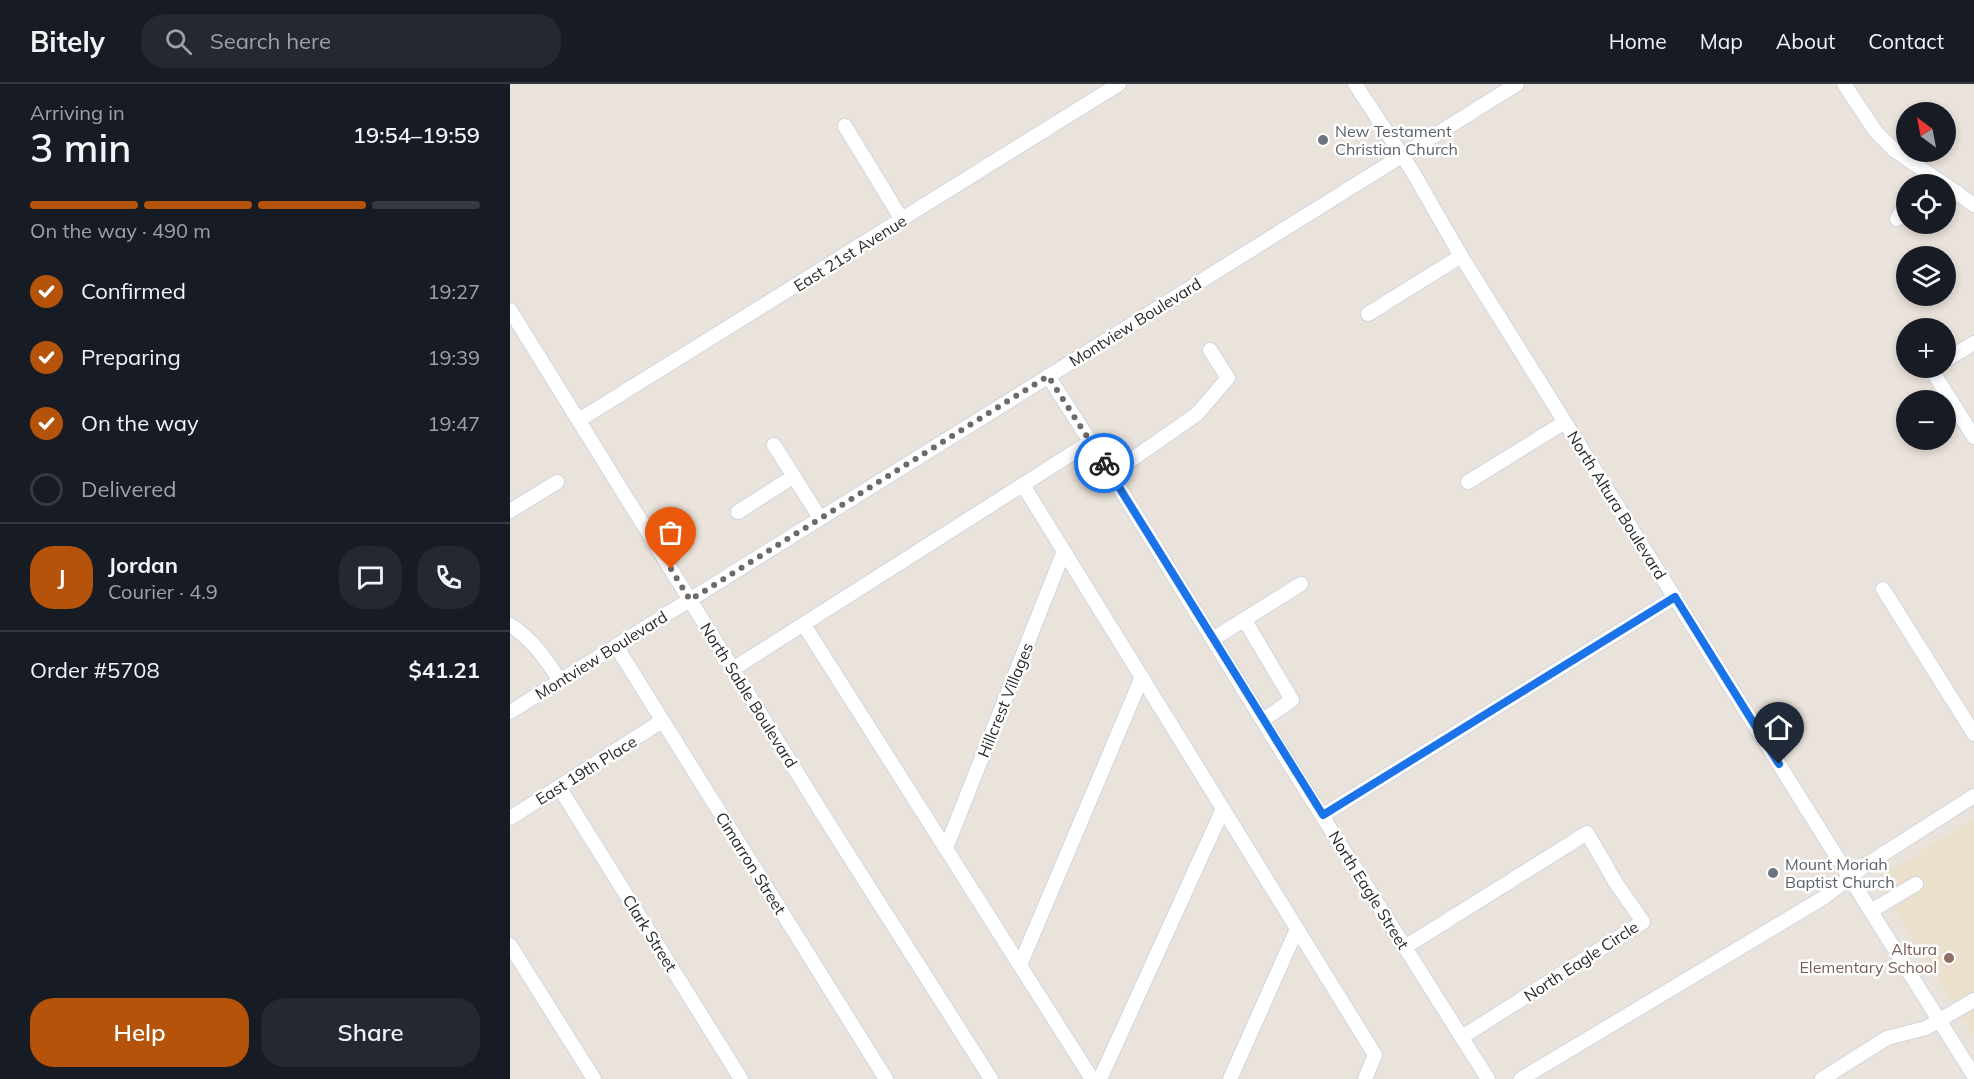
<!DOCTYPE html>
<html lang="en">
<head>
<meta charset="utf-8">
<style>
	:root { --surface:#171b24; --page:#242831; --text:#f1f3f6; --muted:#9ea1a6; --line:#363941; --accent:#b45309 }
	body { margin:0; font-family:Mulish,sans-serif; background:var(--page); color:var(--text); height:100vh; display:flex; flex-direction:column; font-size:22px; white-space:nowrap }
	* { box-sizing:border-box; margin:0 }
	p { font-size:20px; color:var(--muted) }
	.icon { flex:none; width:33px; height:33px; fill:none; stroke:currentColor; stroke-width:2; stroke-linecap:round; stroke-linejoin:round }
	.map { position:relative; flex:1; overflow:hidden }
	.side { display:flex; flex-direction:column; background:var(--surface); width:510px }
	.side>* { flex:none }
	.needle { width:39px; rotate:328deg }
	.buttons { position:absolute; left:1386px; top:18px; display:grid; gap:12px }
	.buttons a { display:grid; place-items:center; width:60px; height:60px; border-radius:50%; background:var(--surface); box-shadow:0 3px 9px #0003; font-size:30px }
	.pin { position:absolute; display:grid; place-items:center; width:51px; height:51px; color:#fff; margin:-62px -26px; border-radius:50% 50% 50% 0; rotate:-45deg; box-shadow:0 0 6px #0007 }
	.pin .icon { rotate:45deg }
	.courier { position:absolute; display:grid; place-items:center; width:60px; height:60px; margin:-30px; border:4px solid #1a73e8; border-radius:50%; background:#fff; color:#222; box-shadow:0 2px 8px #0007 }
	.headline em { font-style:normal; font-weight:600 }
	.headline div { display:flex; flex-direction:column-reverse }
	.headline { display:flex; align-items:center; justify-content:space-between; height:102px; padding:0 30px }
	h1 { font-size:39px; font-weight:600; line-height:45px }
	.bar { display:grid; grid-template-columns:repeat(4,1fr); gap:9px 6px; align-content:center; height:72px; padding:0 30px }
	.bar i { height:8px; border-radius:4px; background:var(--line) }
	.bar .active { background:var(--accent) }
	.bar p { grid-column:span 4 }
	.line { display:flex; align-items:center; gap:15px; padding:0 30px; border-top:2px solid var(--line) }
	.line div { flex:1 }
	.round { display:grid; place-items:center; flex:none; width:63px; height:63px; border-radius:24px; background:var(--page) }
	ol { padding:0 30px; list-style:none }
	li { display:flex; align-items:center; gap:18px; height:66px }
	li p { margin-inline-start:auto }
	li .icon { padding:6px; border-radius:50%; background:var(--accent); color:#fff; stroke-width:4 }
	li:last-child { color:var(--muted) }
	li i { width:33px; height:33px; border:3px solid var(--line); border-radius:50% }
	.cta { display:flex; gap:12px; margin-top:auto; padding:12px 30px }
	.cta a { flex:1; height:69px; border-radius:24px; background:var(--accent); color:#fff; font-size:24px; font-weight:600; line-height:69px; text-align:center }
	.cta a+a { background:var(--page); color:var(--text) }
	header { display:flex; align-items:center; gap:36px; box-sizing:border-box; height:84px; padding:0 30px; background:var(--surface); border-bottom:2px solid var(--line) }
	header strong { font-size:28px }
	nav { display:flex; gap:33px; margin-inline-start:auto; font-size:21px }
	.search { width:420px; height:54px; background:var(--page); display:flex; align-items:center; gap:15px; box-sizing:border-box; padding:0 21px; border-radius:24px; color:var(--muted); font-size:22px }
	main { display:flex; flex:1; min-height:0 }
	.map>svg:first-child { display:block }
	.education { fill:#eae0cc }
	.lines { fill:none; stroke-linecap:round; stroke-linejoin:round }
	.minor-casing { stroke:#d1d4e0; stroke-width:16 }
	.minor { stroke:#fff; stroke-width:14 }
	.done { stroke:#6d6a67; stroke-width:6; stroke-dasharray:0 10.8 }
	.route { stroke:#1a73e8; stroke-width:8 }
	.worship-dot { fill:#6b7280; stroke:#fff; stroke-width:2 }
	.education-dot { fill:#8d6e63; stroke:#fff; stroke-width:2 }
	.labels { text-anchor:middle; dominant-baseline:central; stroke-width:5; stroke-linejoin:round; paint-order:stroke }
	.worship-label { font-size:16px; fill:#5b616d; stroke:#fff; text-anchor:start }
	.street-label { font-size:16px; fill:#292929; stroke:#fff }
	.education-label { font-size:16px; fill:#785e54; stroke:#fff; text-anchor:end }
</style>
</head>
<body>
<header>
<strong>Bitely</strong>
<div class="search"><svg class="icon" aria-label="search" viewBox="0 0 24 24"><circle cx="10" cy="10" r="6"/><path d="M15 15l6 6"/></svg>Search here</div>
<nav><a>Home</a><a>Map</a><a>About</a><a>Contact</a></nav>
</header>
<main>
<section class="side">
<div class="headline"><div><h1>3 min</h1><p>Arriving in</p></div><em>19:54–19:59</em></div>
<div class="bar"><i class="active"></i><i class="active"></i><i class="active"></i><i></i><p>On the way · 490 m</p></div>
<ol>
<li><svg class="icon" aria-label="check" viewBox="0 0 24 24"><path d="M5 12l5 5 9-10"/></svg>Confirmed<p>19:27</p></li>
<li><svg class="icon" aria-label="check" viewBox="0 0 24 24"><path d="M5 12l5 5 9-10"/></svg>Preparing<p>19:39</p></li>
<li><svg class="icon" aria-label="check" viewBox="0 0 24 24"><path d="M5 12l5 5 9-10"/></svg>On the way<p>19:47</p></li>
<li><i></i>Delivered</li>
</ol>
<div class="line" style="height:108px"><b class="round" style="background:var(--accent);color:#fff">J</b><div><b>Jordan</b><p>Courier · 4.9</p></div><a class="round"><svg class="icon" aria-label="chat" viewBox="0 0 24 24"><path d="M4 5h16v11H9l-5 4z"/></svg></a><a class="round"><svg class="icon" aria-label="phone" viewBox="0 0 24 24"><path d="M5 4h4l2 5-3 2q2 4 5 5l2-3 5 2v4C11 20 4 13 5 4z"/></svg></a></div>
<div class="line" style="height:78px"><div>Order #5708</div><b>$41.21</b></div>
<div class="cta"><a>Help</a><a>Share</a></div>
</section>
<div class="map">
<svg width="1464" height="995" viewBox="0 0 1464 995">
	<rect width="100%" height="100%" fill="#eae3db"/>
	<path class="education" d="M1464 735V952L1366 796Z"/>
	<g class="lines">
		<g class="minor-casing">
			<path id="minor" d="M845 0 901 85 951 172 1464 992
				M1334 0 1366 48 1384 66 1434 100
				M335 42 392 136
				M1436 101 1464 121
				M1387 135 1396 120
				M0 226 322 745 481 995
				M858 230 951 172
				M1436 276 1464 259
				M1424 284 1421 285 1464 353
				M538 292 601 390 775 673 978 995
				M69 336 609 0
				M264 361 310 434
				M601 390 687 330 718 294 700 266
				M958 398 1055 338
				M513 401 865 971 855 995
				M0 427 47 398
				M228 428 284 392
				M1373 505 1464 650
				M734 535 782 616 753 636
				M0 541C22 555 36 575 50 597
				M294 541 582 995
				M703 555 791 500
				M106 562 376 995
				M223 585 580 358
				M0 628 1007 0
				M49 703 231 995
				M813 731 1165 513
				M0 734 152 637
				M436 764 554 467
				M1361 827 1406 800
				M0 861 84 995
				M895 863 1077 749 1106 799 1133 838 952 953
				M510 881 632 593
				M590 995 713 725
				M720 995 787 845
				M1011 995 1313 814 1356 781 1464 712
				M1312 995 1377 954 1416 944 1464 916"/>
		</g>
		<use href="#minor" class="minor"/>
	</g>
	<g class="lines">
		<path class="done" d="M161 485 180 516 538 292 594 379"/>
		<path class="route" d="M594 379 813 731 1165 513 1269 680"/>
	</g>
	<g class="worship-dot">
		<circle cx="813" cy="56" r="6"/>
		<circle cx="1263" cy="789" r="6"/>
	</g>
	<circle class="education-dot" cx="1439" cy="874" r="6"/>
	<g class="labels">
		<g class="worship-label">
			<text x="825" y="47">New Testament<tspan x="825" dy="18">Christian Church</tspan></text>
			<text x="1275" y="780">Mount Moriah<tspan x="1275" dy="18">Baptist Church</tspan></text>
		</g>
		<g class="street-label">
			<text transform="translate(340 169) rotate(-32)">East 21st Avenue</text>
			<text transform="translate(625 238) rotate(-32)">Montview Boulevard</text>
			<text transform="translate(1107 421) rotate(58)">North Altura Boulevard</text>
			<text transform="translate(91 571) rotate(-32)">Montview Boulevard</text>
			<text transform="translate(239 611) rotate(58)">North Sable Boulevard</text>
			<text transform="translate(495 616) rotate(-68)">Hillcrest Villages</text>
			<text transform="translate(76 686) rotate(-32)">East 19th Place</text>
			<text transform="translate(241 779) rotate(58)">Cimarron Street</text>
			<text transform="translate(859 806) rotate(58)">North Eagle Street</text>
			<text transform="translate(140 849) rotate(58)">Clark Street</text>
			<text transform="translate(1071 877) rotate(-33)">North Eagle Circle</text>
		</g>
		<g class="education-label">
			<text x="1427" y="865">Altura<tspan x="1427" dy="18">Elementary School</tspan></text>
		</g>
	</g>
</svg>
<div class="buttons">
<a><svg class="needle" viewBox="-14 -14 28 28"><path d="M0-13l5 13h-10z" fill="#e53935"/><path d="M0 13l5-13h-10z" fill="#9ea1a6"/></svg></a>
<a><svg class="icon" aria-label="locate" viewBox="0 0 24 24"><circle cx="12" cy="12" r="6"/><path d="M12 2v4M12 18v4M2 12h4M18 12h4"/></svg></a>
<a><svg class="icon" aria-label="layers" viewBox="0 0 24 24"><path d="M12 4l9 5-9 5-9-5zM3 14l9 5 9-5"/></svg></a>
<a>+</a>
<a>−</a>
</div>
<div class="pin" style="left:161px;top:485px;background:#ea580c"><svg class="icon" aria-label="bag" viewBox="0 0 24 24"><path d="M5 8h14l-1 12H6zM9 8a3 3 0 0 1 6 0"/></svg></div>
<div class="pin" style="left:1269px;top:680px;background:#1f2937"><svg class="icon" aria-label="home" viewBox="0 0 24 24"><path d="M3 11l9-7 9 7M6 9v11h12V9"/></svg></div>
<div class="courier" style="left:594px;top:379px"><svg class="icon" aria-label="bike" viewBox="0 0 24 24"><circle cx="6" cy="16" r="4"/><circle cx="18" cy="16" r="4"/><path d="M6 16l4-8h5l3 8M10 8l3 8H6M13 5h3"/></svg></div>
</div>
</main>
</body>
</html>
